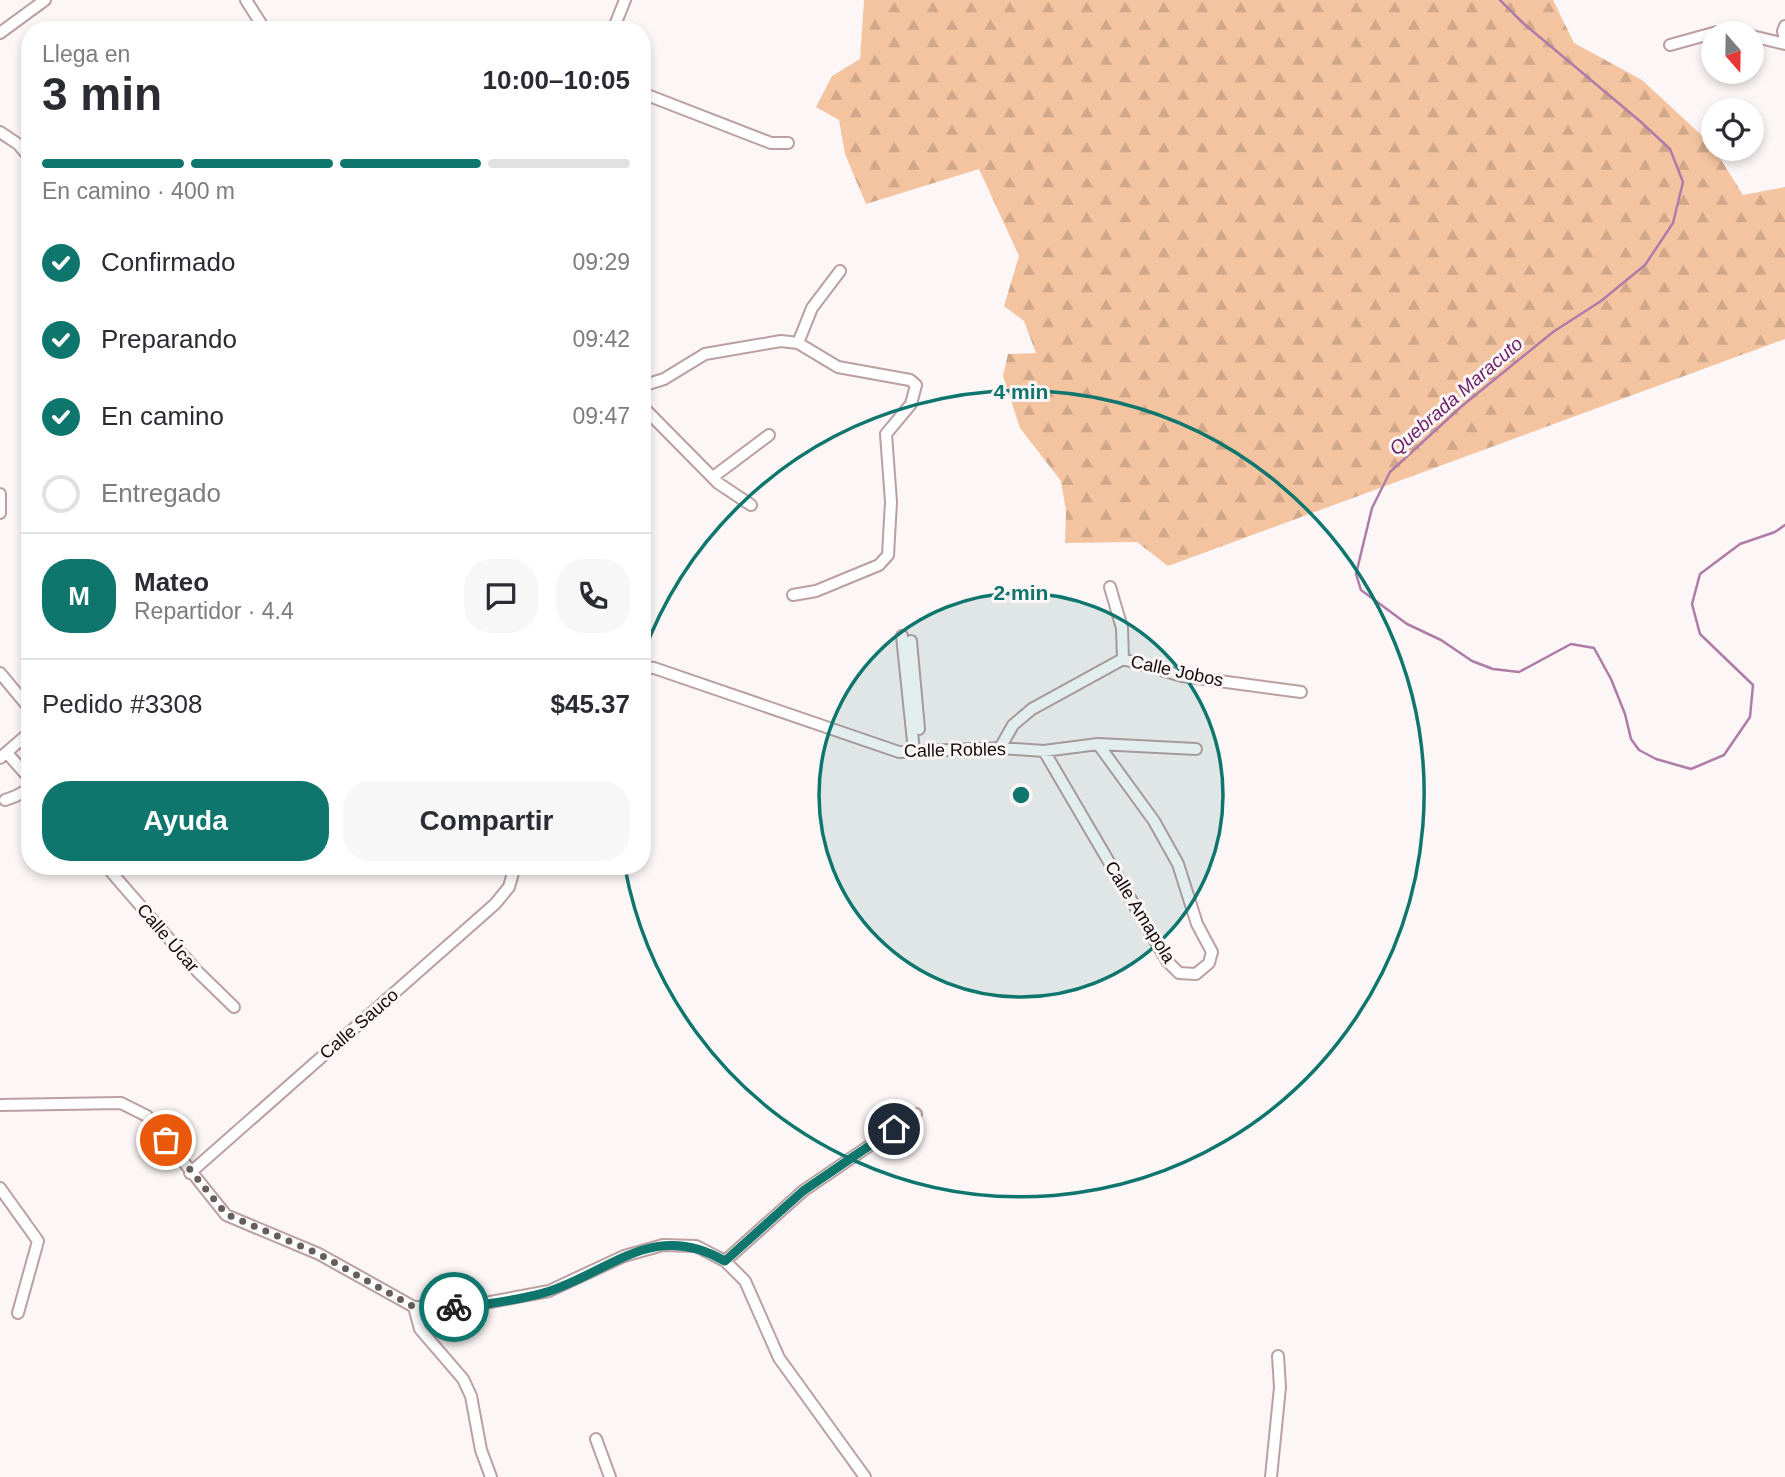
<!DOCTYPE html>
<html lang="es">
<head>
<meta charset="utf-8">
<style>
	:root { --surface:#fff; --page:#f7f7f7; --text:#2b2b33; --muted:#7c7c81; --line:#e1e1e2; --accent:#0f766e }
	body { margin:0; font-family:Arial,sans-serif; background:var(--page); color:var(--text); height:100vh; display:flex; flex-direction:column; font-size:26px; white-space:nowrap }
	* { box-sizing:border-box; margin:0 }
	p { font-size:23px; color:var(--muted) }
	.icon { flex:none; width:38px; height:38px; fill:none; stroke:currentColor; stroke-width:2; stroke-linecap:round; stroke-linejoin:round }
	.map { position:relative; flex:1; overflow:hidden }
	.sheet { position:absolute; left:21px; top:21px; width:630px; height:854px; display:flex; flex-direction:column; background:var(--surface); border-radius:28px; box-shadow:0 4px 10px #0003 }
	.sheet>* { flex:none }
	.needle { width:46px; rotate:160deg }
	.fabs { position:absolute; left:1701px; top:21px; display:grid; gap:14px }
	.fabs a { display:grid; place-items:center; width:63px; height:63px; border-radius:50%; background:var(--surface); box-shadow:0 4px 10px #0003; font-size:35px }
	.pin { position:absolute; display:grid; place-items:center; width:60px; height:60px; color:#fff; margin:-30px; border:4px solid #fff; border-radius:50%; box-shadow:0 2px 7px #0007 }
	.courier { position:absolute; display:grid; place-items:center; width:70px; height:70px; margin:-35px; border:5px solid #0f766e; border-radius:50%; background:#fff; color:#222; box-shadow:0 2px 9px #0007 }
	.overview em { font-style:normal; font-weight:700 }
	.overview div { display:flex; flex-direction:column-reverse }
	.overview { display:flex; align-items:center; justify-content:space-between; height:119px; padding:0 21px }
	h1 { font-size:46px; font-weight:700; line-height:52px }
	.bar { display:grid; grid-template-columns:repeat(4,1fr); gap:10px 7px; align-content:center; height:84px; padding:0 21px }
	.bar i { height:9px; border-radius:5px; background:var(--line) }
	.bar .active { background:var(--accent) }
	.bar p { grid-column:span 4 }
	.line { display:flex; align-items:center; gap:18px; padding:0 21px; border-top:2px solid var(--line) }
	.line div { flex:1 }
	.round { display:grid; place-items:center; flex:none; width:74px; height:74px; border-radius:28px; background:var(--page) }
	ol { padding:0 21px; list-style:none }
	li { display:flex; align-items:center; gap:21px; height:77px }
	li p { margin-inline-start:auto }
	li .icon { padding:7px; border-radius:50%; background:var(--accent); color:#fff; stroke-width:4 }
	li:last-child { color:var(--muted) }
	li i { width:38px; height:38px; border:4px solid var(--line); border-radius:50% }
	.primary-button { display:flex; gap:14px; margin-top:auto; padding:14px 21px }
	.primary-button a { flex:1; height:80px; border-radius:28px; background:var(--accent); color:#fff; font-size:28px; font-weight:700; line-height:80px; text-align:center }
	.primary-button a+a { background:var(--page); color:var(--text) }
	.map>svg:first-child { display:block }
	.forest { fill:url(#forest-firs) }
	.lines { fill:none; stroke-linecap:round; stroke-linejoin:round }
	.stream { stroke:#ae7ca7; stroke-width:2.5 }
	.minor-casing { stroke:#bb9fa1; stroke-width:14 }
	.minor { stroke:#fff; stroke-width:10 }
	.done { stroke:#665d5e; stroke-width:7; stroke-dasharray:0 12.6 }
	.route { stroke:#0f766e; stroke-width:9 }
	.ring { fill:none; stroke:#0f766e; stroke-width:3.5 }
	.labels { text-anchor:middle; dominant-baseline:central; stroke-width:6; stroke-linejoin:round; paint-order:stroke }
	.street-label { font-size:18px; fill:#150b0c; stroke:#fcf6f6 }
	.water-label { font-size:19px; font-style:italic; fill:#6c1e68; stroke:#fcf6f6 }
	.centre { fill:#0f766e; stroke:#fcf6f6; stroke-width:3.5 }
	.ring-label { font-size:21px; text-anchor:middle; font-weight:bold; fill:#0f766e; stroke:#fcf6f6; stroke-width:6; stroke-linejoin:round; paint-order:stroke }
</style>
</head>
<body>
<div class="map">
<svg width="1785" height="1477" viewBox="0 0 1785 1477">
	<defs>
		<pattern id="forest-firs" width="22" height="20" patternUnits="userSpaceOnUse" patternTransform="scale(1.75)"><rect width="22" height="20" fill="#f4c4a1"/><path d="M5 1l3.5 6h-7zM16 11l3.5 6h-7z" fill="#d0a789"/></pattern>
	</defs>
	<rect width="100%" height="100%" fill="#fcf6f6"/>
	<path class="forest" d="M864 0H1553L1574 43 1642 80 1711 144 1743 195 1785 187V339L1168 566 1137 542 1065 543 1066 511 1061 481 1020 428 1003 376 1008 354 1036 353 1024 321 1004 306 1019 256 979 169 866 204 845 154 839 120 816 107 832 76 860 59Z"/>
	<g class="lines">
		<path class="stream" d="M1500 0 1523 23 1641 122 1670 149 1683 182 1673 223 1645 265 1601 301 1553 332 1462 406 1390 472 1372 508 1356 574 1361 590 1407 624 1441 640 1472 661 1493 669 1519 672 1571 644 1594 648 1611 679 1625 714 1631 739 1639 750 1656 759 1691 769 1724 755 1750 717 1753 685 1700 634 1692 604 1700 574 1740 544 1775 532 1785 525"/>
		<g class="minor-casing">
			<path id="minor" d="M246 0 265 30
				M1785 26 1783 31 1785 39
				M613 30 625 0
				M0 33 45 0
				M1752 36 1785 44
				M1670 45 1717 32 1727 33
				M642 93 771 143H788
				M0 132 18 144 30 158
				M798 343 812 308 840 271
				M642 386 664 379 705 354 781 341 798 343 838 367 910 380 916 385 911 404 886 434 891 502 888 555 879 565 816 591 793 595
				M642 406 718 483 751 505
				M713 477 769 435
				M0 494V513
				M1110 587 1122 628 1123 659
				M902 636 914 751
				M911 641 919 729
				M642 667 654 668 899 752 1000 748 1044 751 1098 744 1196 749
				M0 673 30 709
				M1000 748 1013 725 1032 709 1123 659 1182 676 1301 692
				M1044 751 1167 961 1179 973 1196 974 1209 963 1212 952 1197 924 1178 864 1154 821 1098 744
				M7 753 30 779
				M0 758 30 732
				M5 800 16 796 30 788
				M106 866 197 971 234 1007
				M0 1105 121 1103 147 1116 226 1215 319 1254 414 1307H463L549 1291 624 1256 663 1245 696 1246 725 1261 745 1281 779 1358 865 1477
				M190 1173 495 904 509 887 515 866
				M0 1188 38 1241 18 1313
				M725 1261 803 1191 916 1114
				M414 1307 420 1329 463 1379 471 1396 481 1450 491 1477
				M596 1439 610 1477
				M1271 1477 1280 1387 1278 1356"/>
		</g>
		<use href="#minor" class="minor"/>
	</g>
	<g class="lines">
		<path class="done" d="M166 1140 226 1214 319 1254 414 1307H454"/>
		<path class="route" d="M454 1307C475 1307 529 1298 550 1291 612 1270 655 1220 725 1261L803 1191 894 1129"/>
	</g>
	<circle cx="1021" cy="795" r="202" fill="#0f766e" fill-opacity=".12"/>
	<g class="ring">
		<circle cx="1021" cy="795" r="202"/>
		<path d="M642 657A403 403 0 1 1 625 868"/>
	</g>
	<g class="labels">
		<g class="street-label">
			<text transform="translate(1177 671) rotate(12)">Calle Jobos</text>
			<text transform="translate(955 750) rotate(-1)">Calle Robles</text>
			<text transform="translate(1140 912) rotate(58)">Calle Amapola</text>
			<text transform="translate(168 938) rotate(49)">Calle Úcar</text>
			<text transform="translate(359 1024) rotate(-41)">Calle Sauco</text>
		</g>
		<g class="water-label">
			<text transform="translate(1456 396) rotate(-41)">Quebrada Maracuto</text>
		</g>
	</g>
	<circle cx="1021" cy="795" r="10" class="centre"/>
	<g class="ring-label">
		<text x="1021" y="399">4 min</text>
		<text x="1021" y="600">2 min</text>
	</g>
</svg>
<div class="fabs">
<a><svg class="needle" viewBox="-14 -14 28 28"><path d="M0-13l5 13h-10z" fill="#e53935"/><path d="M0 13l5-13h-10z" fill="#7c7c81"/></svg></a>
<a><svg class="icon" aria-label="locate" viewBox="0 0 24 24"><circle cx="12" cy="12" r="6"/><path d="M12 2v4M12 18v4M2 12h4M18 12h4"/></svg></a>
</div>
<div class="pin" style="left:166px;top:1140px;background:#ea580c"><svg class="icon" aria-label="bag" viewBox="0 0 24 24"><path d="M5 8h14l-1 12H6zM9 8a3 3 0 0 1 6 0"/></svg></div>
<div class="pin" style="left:894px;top:1129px;background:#1f2937"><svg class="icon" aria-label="home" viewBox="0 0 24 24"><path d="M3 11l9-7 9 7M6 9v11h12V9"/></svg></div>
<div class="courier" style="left:454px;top:1307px"><svg class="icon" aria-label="bike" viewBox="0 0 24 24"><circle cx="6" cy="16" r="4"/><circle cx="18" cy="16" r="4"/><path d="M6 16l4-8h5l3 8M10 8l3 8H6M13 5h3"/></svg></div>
<section class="sheet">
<div class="overview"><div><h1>3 min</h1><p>Llega en</p></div><em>10:00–10:05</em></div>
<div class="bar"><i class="active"></i><i class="active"></i><i class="active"></i><i></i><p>En camino · 400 m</p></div>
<ol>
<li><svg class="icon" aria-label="check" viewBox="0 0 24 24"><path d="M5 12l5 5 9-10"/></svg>Confirmado<p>09:29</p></li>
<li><svg class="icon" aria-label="check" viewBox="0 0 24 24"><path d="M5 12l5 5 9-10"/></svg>Preparando<p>09:42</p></li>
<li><svg class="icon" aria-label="check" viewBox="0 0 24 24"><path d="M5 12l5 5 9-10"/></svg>En camino<p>09:47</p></li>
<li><i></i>Entregado</li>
</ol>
<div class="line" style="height:126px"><b class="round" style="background:var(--accent);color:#fff">M</b><div><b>Mateo</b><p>Repartidor · 4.4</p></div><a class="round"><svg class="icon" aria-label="chat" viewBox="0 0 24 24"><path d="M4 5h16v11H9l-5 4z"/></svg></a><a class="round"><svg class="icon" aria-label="phone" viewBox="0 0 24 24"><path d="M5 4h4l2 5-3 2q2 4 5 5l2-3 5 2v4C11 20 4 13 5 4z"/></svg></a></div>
<div class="line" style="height:91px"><div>Pedido #3308</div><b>$45.37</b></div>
<div class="primary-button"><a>Ayuda</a><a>Compartir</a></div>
</section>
</div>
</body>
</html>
